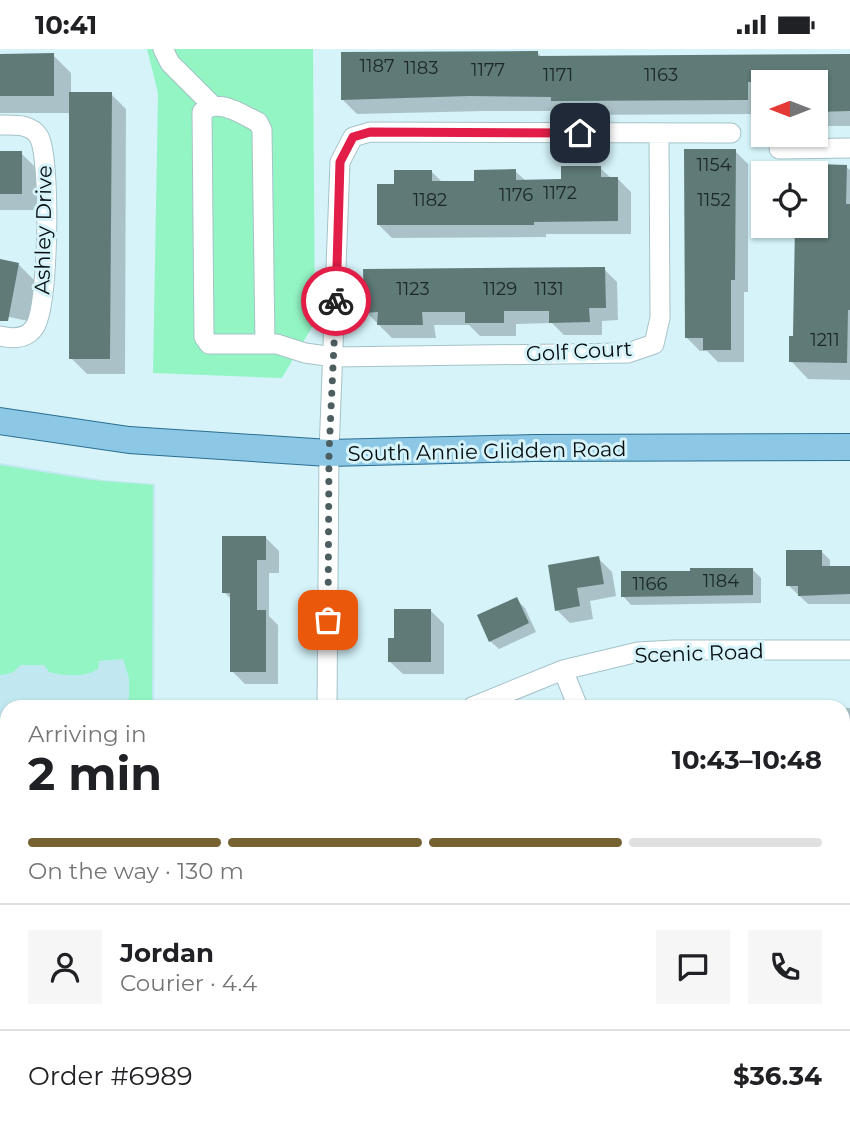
<!DOCTYPE html>
<html lang="en">
<head>
<meta charset="utf-8">
<style>
	:root { --surface:#fff; --page:#f6f6f6; --text:#202124; --muted:#757577; --line:#e0e0e0; --accent:#766130 }
	body { margin:0; font-family:Montserrat,sans-serif; background:var(--page); color:var(--text); height:100vh; display:flex; flex-direction:column; font-size:26px; white-space:nowrap }
	* { box-sizing:border-box; margin:0 }
	p { font-size:23px; color:var(--muted) }
	.icon { flex:none; width:38px; height:38px; fill:none; stroke:currentColor; stroke-width:2; stroke-linecap:round; stroke-linejoin:round }
	.map { position:relative; flex:1; overflow:hidden }
	.panel { position:absolute; left:0px; top:651px; width:850px; height:434px; display:flex; flex-direction:column; background:var(--surface); border-radius:21px 21px 0 0; box-shadow:0 2px 5px #0004 }
	.panel>* { flex:none }
	.needle { width:46px; rotate:270deg }
	.tools { position:absolute; left:751px; top:21px; display:grid; gap:14px }
	.tools a { display:grid; place-items:center; width:77px; height:77px; border-radius:0px; background:var(--surface); box-shadow:0 2px 5px #0004; font-size:35px }
	.pin { position:absolute; display:grid; place-items:center; width:60px; height:60px; color:#fff; margin:-30px; border-radius:14px; box-shadow:0 4px 10px #0006 }
	.courier { position:absolute; display:grid; place-items:center; width:70px; height:70px; margin:-35px; border:5px solid #e11d48; border-radius:50%; background:#fff; color:#222; box-shadow:0 2px 9px #0007 }
	.summary em { font-style:normal; font-weight:700 }
	.summary div { display:flex; flex-direction:column-reverse }
	.summary { display:flex; align-items:center; justify-content:space-between; height:119px; padding:0 28px }
	h1 { font-size:46px; font-weight:700; line-height:52px }
	.bar { display:grid; grid-template-columns:repeat(4,1fr); gap:10px 7px; align-content:center; height:84px; padding:0 28px }
	.bar i { height:9px; border-radius:5px; background:var(--line) }
	.bar .selected { background:var(--accent) }
	.bar p { grid-column:span 4 }
	.line { display:flex; align-items:center; gap:18px; padding:0 28px; border-top:2px solid var(--line) }
	.line div { flex:1 }
	.round { display:grid; place-items:center; flex:none; width:74px; height:74px; border-radius:0px; background:var(--page) }
	.status { display:flex; justify-content:space-between; align-items:center; height:49px; padding:0 35px; background:var(--surface); direction:ltr }
	.status svg { height:19px; fill:currentColor }
	.map>svg:first-child { display:block }
	.built { fill:#c1e8f0 }
	.green { fill:#94f5c4 }
	.shadow { fill:#0003 }
	.building { fill:#5f7a77 }
	.lines { fill:none; stroke-linecap:round; stroke-linejoin:round }
	.minor-casing { stroke:#a5c2c8; stroke-width:21 }
	.major-casing { stroke:#2b6e90; stroke-width:28 }
	.minor { stroke:#fff; stroke-width:19 }
	.major { stroke:#8cc7e6; stroke-width:26 }
	.done { stroke:#4d5e61; stroke-width:7; stroke-dasharray:0 12.6 }
	.route { stroke:#e11d48; stroke-width:9 }
	.labels { text-anchor:middle; dominant-baseline:central; stroke-width:6; stroke-linejoin:round; paint-order:stroke }
	.number-label { font-size:18px; fill:#1b2829 }
	.street-label { font-size:21px; fill:#040d0f; stroke:#d5f3f9 }
</style>
</head>
<body>
<div class="status"><b>10:41</b><svg viewBox="0 0 49 12"><path d="M0 12V9h3v3zM5 12V6h3v6zM10 12V3h3v9zM15 12V0h3v12zM26 1h20v11H26zM47 4h2v5h-2z"/></svg></div>
<div class="map">
<svg width="850" height="1085" viewBox="0 0 850 1085">
	<rect width="100%" height="100%" fill="#d5f3f9"/>
	<path class="built" d="M0 414 103 431 155 435 154 658H7V1074H0Z"/>
	<path class="green" d="M147 0H313L315 273 282 329 153 324 158 44Z
		M0 416 91 431 153 436 152 658H129V629L123 610 99 612 98 620C85 629 63 627 49 623L44 616H20C15 624 9 625 0 626Z
		M0 972H7V1061H0Z"/>
	<path class="shadow" d="M538 4 543 9 850 6V77H816V33H763V65L568 66 564 62H485L357 65 342 50Z
		M0 6H53L71 24V45H111L126 60 125 325H87L71 309V64H0Z
		M735 102 748 115V243H744V313H718L707 302H700L687 289Z
		M0 104H21L39 122V161H0Z
		M790 116 846 118 850 121V331L808 330 791 312 795 289 797 177H816V124H789Z
		M600 119 611 129H617L631 143V185H546V188L392 189 378 175 395 137 432 123 443 134H476L515 122 526 132H563Z
		M0 212 19 216 36 233 28 272 0 266Z
		M604 220 617 233 618 271 602 272V286H564L552 274 516 275V287H480L469 276H434L436 289H392L366 263Z
		M266 489 279 502V524H269V567L278 576V635H245L232 622V551L224 543Z
		M822 503 830 511V518H850V555H808L788 536Z
		M598 509 612 523 616 547 590 552 593 570 570 574 557 561Z
		M752 520 761 529V554L631 556 623 547 692 524Z
		M516 550 525 559 536 583 499 600 490 592Z
		M430 561 444 575V625H403L389 612 396 590Z
		M844 659H850V693H844Z
		M0 793H7V940L0 937Z
		M850 866V910L844 905V876Z
		M850 955V993L844 984V959Z
		M246 1078H278V1085H246Z
		M386 1078H420V1085H386Z"/>
	<path class="building" d="M538 2V7L850 5V62L816 63V33H748V51L551 52V48L469 47 341 51V3Z
		M54 4V47H0V5Z
		M69 43H112L110 310H69Z
		M684 100H736L735 231H731V301H703V289H685Z
		M0 102H22V145H0Z
		M816 115 847 116 846 155H850V261H848L847 314 789 313V287H793L795 177H816Z
		M561 117H601V128H618V172L534 173V176H377V135H394V121H432V132H474V121L516 120V131L561 130Z
		M0 210 19 214 8 272H0Z
		M605 218 606 259H589L590 273 549 274V262H504V274H465V263H422L423 276H377L378 263 364 264 363 220Z
		M222 487H266V511H257V561H266V623H230V544H222Z
		M786 501H822V517H850V545L798 547V537H786Z
		M599 507 604 535 577 539 580 557 555 562 548 516Z
		M690 519H753V546L621 548V522H690Z
		M517 548 529 574 489 593 477 566Z
		M394 560H431V613H388V589H394Z"/>
	<g class="lines">
		<g class="minor-casing">
			<path id="minor" d="M163 0 170 14 213 57
				M0 76C13 76 31 74 39 88 51 109 49 261 34 279 26 290 12 290 0 287
				M779 100 850 99
				M265 295 262 81 258 73C242 66 218 48 202 63L204 288 209 295H277L305 304 334 308 628 304 654 295 660 269 659 84
				M563 621 578 658
				M327 658 329 404 340 113 353 88 370 83 731 84
				M472 658 563 621 638 603 674 601H850
				M328 1078V1085"/>
		</g>
		<g class="major-casing">
			<path id="major" d="M0 372 129 391 329 404 534 399 850 398"/>
		</g>
		<use href="#minor" class="minor"/>
		<use href="#major" class="major"/>
	</g>
	<g class="lines">
		<path class="done" d="M328 571 329 404 336 252"/>
		<path class="route" d="M336 252 340 113 353 88 370 83 580 84"/>
	</g>
	<g class="labels">
		<g class="number-label">
			<text x="377" y="17">1187</text>
			<text x="421" y="19">1183</text>
			<text x="488" y="21">1177</text>
			<text x="558" y="26">1171</text>
			<text x="661" y="26">1163</text>
			<text x="714" y="116">1154</text>
			<text x="560" y="144">1172</text>
			<text x="516" y="146">1176</text>
			<text x="430" y="151">1182</text>
			<text x="714" y="151">1152</text>
			<text x="413" y="240">1123</text>
			<text x="500" y="240">1129</text>
			<text x="549" y="240">1131</text>
			<text x="825" y="291">1211</text>
			<text x="721" y="532">1184</text>
			<text x="650" y="535">1166</text>
		</g>
		<g class="street-label">
			<text transform="translate(43 181) rotate(-89)">Ashley Drive</text>
			<text transform="translate(579 302) rotate(-3)">Golf Court</text>
			<text transform="translate(487 402) rotate(-1)">South Annie Glidden Road</text>
			<text transform="translate(699 604) rotate(-2)">Scenic Road</text>
		</g>
	</g>
</svg>
<div class="tools">
<a><svg class="needle" viewBox="-14 -14 28 28"><path d="M0-13l5 13h-10z" fill="#e53935"/><path d="M0 13l5-13h-10z" fill="#757577"/></svg></a>
<a><svg class="icon" aria-label="locate" viewBox="0 0 24 24"><circle cx="12" cy="12" r="6"/><path d="M12 2v4M12 18v4M2 12h4M18 12h4"/></svg></a>
</div>
<div class="pin" style="left:328px;top:571px;background:#ea580c"><svg class="icon" aria-label="bag" viewBox="0 0 24 24"><path d="M5 8h14l-1 12H6zM9 8a3 3 0 0 1 6 0"/></svg></div>
<div class="pin" style="left:580px;top:84px;background:#1f2937"><svg class="icon" aria-label="home" viewBox="0 0 24 24"><path d="M3 11l9-7 9 7M6 9v11h12V9"/></svg></div>
<div class="courier" style="left:336px;top:252px"><svg class="icon" aria-label="bike" viewBox="0 0 24 24"><circle cx="6" cy="16" r="4"/><circle cx="18" cy="16" r="4"/><path d="M6 16l4-8h5l3 8M10 8l3 8H6M13 5h3"/></svg></div>
<section class="panel">
<div class="summary"><div><h1>2 min</h1><p>Arriving in</p></div><em>10:43–10:48</em></div>
<div class="bar"><i class="selected"></i><i class="selected"></i><i class="selected"></i><i></i><p>On the way · 130 m</p></div>
<div class="line" style="height:126px"><a class="round"><svg class="icon" aria-label="person" viewBox="0 0 24 24"><circle cx="12" cy="8" r="4"/><path d="M4 21q1-7 8-7t8 7"/></svg></a><div><b>Jordan</b><p>Courier · 4.4</p></div><a class="round"><svg class="icon" aria-label="chat" viewBox="0 0 24 24"><path d="M4 5h16v11H9l-5 4z"/></svg></a><a class="round"><svg class="icon" aria-label="phone" viewBox="0 0 24 24"><path d="M5 4h4l2 5-3 2q2 4 5 5l2-3 5 2v4C11 20 4 13 5 4z"/></svg></a></div>
<div class="line" style="height:91px"><div>Order #6989</div><b>$36.34</b></div>
</section>
</div>
</body>
</html>
